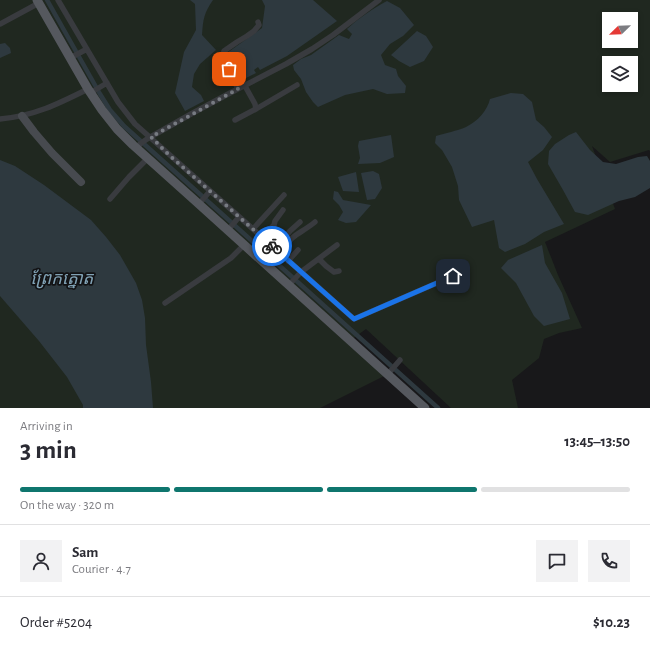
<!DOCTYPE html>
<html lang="en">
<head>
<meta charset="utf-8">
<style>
	:root { --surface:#fff; --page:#f2f2f3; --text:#2b2b33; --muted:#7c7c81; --line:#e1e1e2; --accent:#0f766e }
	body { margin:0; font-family:"Alegreya Sans","Noto Sans Khmer",sans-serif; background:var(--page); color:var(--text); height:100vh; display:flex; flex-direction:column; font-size:15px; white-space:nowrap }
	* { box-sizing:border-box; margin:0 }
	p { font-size:13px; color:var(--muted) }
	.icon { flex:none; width:22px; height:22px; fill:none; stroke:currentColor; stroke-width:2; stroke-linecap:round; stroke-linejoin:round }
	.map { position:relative; height:408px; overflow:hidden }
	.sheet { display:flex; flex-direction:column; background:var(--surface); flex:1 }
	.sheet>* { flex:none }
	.needle { width:26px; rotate:247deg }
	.fabs { position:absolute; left:602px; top:12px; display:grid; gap:8px }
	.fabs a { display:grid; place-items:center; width:36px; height:36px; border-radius:0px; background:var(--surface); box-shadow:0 2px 6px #0003; font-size:20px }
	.pin { position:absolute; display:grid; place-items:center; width:34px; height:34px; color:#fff; margin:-17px; border-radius:8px; box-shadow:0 2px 6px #0006 }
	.courier { position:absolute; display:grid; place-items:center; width:40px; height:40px; margin:-20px; border:3px solid #1a73e8; border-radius:50%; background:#fff; color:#222; box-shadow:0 1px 5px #0007 }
	.head em { font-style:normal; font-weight:700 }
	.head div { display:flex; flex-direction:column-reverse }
	.head { display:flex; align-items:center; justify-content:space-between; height:68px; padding:0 20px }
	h1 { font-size:26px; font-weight:700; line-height:30px }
	.bar { display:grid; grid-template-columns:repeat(4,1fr); gap:6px 4px; align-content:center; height:48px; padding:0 20px }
	.bar i { height:5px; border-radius:3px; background:var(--line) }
	.bar .on { background:var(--accent) }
	.bar p { grid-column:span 4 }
	.line { display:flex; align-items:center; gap:10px; padding:0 20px; border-top:1px solid var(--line) }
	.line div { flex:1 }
	.round { display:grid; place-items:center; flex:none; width:42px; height:42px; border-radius:0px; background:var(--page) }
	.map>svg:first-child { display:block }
	.green { fill:#202820; fill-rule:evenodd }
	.water { fill:#2e393f }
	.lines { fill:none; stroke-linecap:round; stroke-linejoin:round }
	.canal { stroke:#2e393f; stroke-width:4.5 }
	.street { stroke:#393b3f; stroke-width:5.5 }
	.secondary { stroke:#474a4f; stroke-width:8 }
	.primary { stroke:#55585e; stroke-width:9 }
	.done { stroke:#777b82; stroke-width:4; stroke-dasharray:0 7.2 }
	.route { stroke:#1a73e8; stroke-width:5 }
	.labels { text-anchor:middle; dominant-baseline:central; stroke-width:3.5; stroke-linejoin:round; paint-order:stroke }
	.water-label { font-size:17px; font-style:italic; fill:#81a2b5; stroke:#131315 }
</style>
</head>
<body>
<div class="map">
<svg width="650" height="408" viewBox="0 0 650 408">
	<rect width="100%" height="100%" fill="#18181a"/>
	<path class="green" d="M0 0H650V151L649 150 610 162 592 146 615 209 545 242 558 275 582 328 559 333 544 339 539 358 512 380 518 408H451L366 329 351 340 388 374 320 408H0ZM609 19H631V41H609ZM609 63H631V85H609Z"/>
	<path class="water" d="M190 0H213C204 13 203 19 202 35L216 50 200 64 194 74 192 87 201 95 204 101 185 111 175 93 184 52 196 30 195 4Z
		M262 0H313L337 21 287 56 260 70 258 67 254 70 256 73 244 79 236 77 227 53 262 28 265 6Z
		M387 1 400 8 414 25 403 36 390 44 381 55 385 65 396 69 398 76 406 86 405 93 387 94 373 89 345 95 318 107 313 102 306 92 301 79 294 70 293 65 301 59 311 55 339 35 349 39 352 34 347 29C359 18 372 9 387 1Z
		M417 31 426 36 433 47 424 61 410 67 399 61 391 55Z
		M5 43 10 48 11 53 0 58V44Z
		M511 93 523 94 532 102 536 120 544 127 552 137 543 150 528 162 537 179 564 224 544 232 525 244 505 252 499 248 494 220 472 227 459 200 458 186 452 167 442 150 435 143 436 136C445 133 457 131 466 127 478 121 487 111 490 99Z
		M576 132 590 150 603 162 616 164 638 157 647 156 650 161V188L635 197 619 201 588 215 575 212 563 190 548 164 549 151 555 144 569 135Z
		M391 135 394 157 380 163 358 164 360 158 358 146 359 141Z
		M0 160 15 166 44 185 91 220 106 237 120 255 136 283 142 300 145 318 146 345 151 382 153 408H83V405L67 377 39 341 0 296Z
		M373 171 379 174 382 188 375 199 367 200 361 173Z
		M356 172 359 192 343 191 338 177Z
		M334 191 338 192 343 200 371 205 356 222 346 223 338 220 343 212 339 205 333 199Z
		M542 245 545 263 562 293 570 319 544 326 534 316 516 283 501 268 508 260Z"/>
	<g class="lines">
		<path class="canal" d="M47 0 100 94 110 110 124 126 438 408"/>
		<path class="street" d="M58 0 118 102 135 124 354 319 453 276
			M0 24 39 3
			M70 58 87 49
			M245 86 255 104 256 109 297 85
			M238 89C234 80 222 59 224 51L237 42 247 36 254 31 259 25 258 22
			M90 93 107 83
			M0 119C34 116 58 104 88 89
			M235 120 256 109
			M137 148 140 144 147 139 191 114 230 93 286 64 312 49 333 35 379 0
			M110 199 129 177 148 158
			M199 204 210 191
			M253 229 284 195
			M228 230 239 217
			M262 237 274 225 275 221 283 210
			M275 249 290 231 300 222
			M319 259 326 266 334 272 339 271
			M288 261 298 250
			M267 266C276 256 285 243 296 235 302 231 309 227 315 222
			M289 285 301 272 337 245
			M165 303 231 258 244 245
			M388 374 400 360"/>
		<path class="secondary" d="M22 116 34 132 52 153 81 182"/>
		<path class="primary" d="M37 0 88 89 102 110 117 129 133 145 191 197 425 408"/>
	</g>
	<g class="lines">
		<path class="done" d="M229 69 238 89 151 137 168 154 272 246"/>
		<path class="route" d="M272 246 354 319 453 276"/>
	</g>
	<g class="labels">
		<g class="water-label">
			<text x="62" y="278">ព្រែកត្នោត</text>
		</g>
	</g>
</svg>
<div class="fabs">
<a><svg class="needle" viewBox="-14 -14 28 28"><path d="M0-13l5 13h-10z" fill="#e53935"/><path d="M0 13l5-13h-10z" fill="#7c7c81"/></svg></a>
<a><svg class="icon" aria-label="layers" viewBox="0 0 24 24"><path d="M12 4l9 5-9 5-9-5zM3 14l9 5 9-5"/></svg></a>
</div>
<div class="pin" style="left:229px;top:69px;background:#ea580c"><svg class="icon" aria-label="bag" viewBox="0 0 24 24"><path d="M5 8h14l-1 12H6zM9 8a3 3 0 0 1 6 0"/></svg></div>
<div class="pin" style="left:453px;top:276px;background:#1f2937"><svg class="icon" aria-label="home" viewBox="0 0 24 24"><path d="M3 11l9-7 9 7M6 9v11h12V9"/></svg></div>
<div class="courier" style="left:272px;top:246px"><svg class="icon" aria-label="bike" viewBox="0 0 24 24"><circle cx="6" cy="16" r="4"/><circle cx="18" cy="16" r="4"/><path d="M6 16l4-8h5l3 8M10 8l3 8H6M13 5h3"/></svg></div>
</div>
<section class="sheet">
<div class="head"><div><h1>3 min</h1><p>Arriving in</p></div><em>13:45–13:50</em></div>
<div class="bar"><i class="on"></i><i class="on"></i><i class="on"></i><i></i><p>On the way · 320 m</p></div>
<div class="line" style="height:72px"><a class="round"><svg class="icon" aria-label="person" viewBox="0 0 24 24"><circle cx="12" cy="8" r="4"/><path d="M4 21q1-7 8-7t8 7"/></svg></a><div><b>Sam</b><p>Courier · 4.7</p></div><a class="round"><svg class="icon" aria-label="chat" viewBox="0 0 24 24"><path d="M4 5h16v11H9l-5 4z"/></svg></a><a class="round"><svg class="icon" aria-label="phone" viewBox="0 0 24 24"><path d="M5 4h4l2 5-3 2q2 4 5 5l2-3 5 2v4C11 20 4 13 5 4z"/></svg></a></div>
<div class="line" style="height:52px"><div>Order #5204</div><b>$10.23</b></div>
</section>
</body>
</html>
